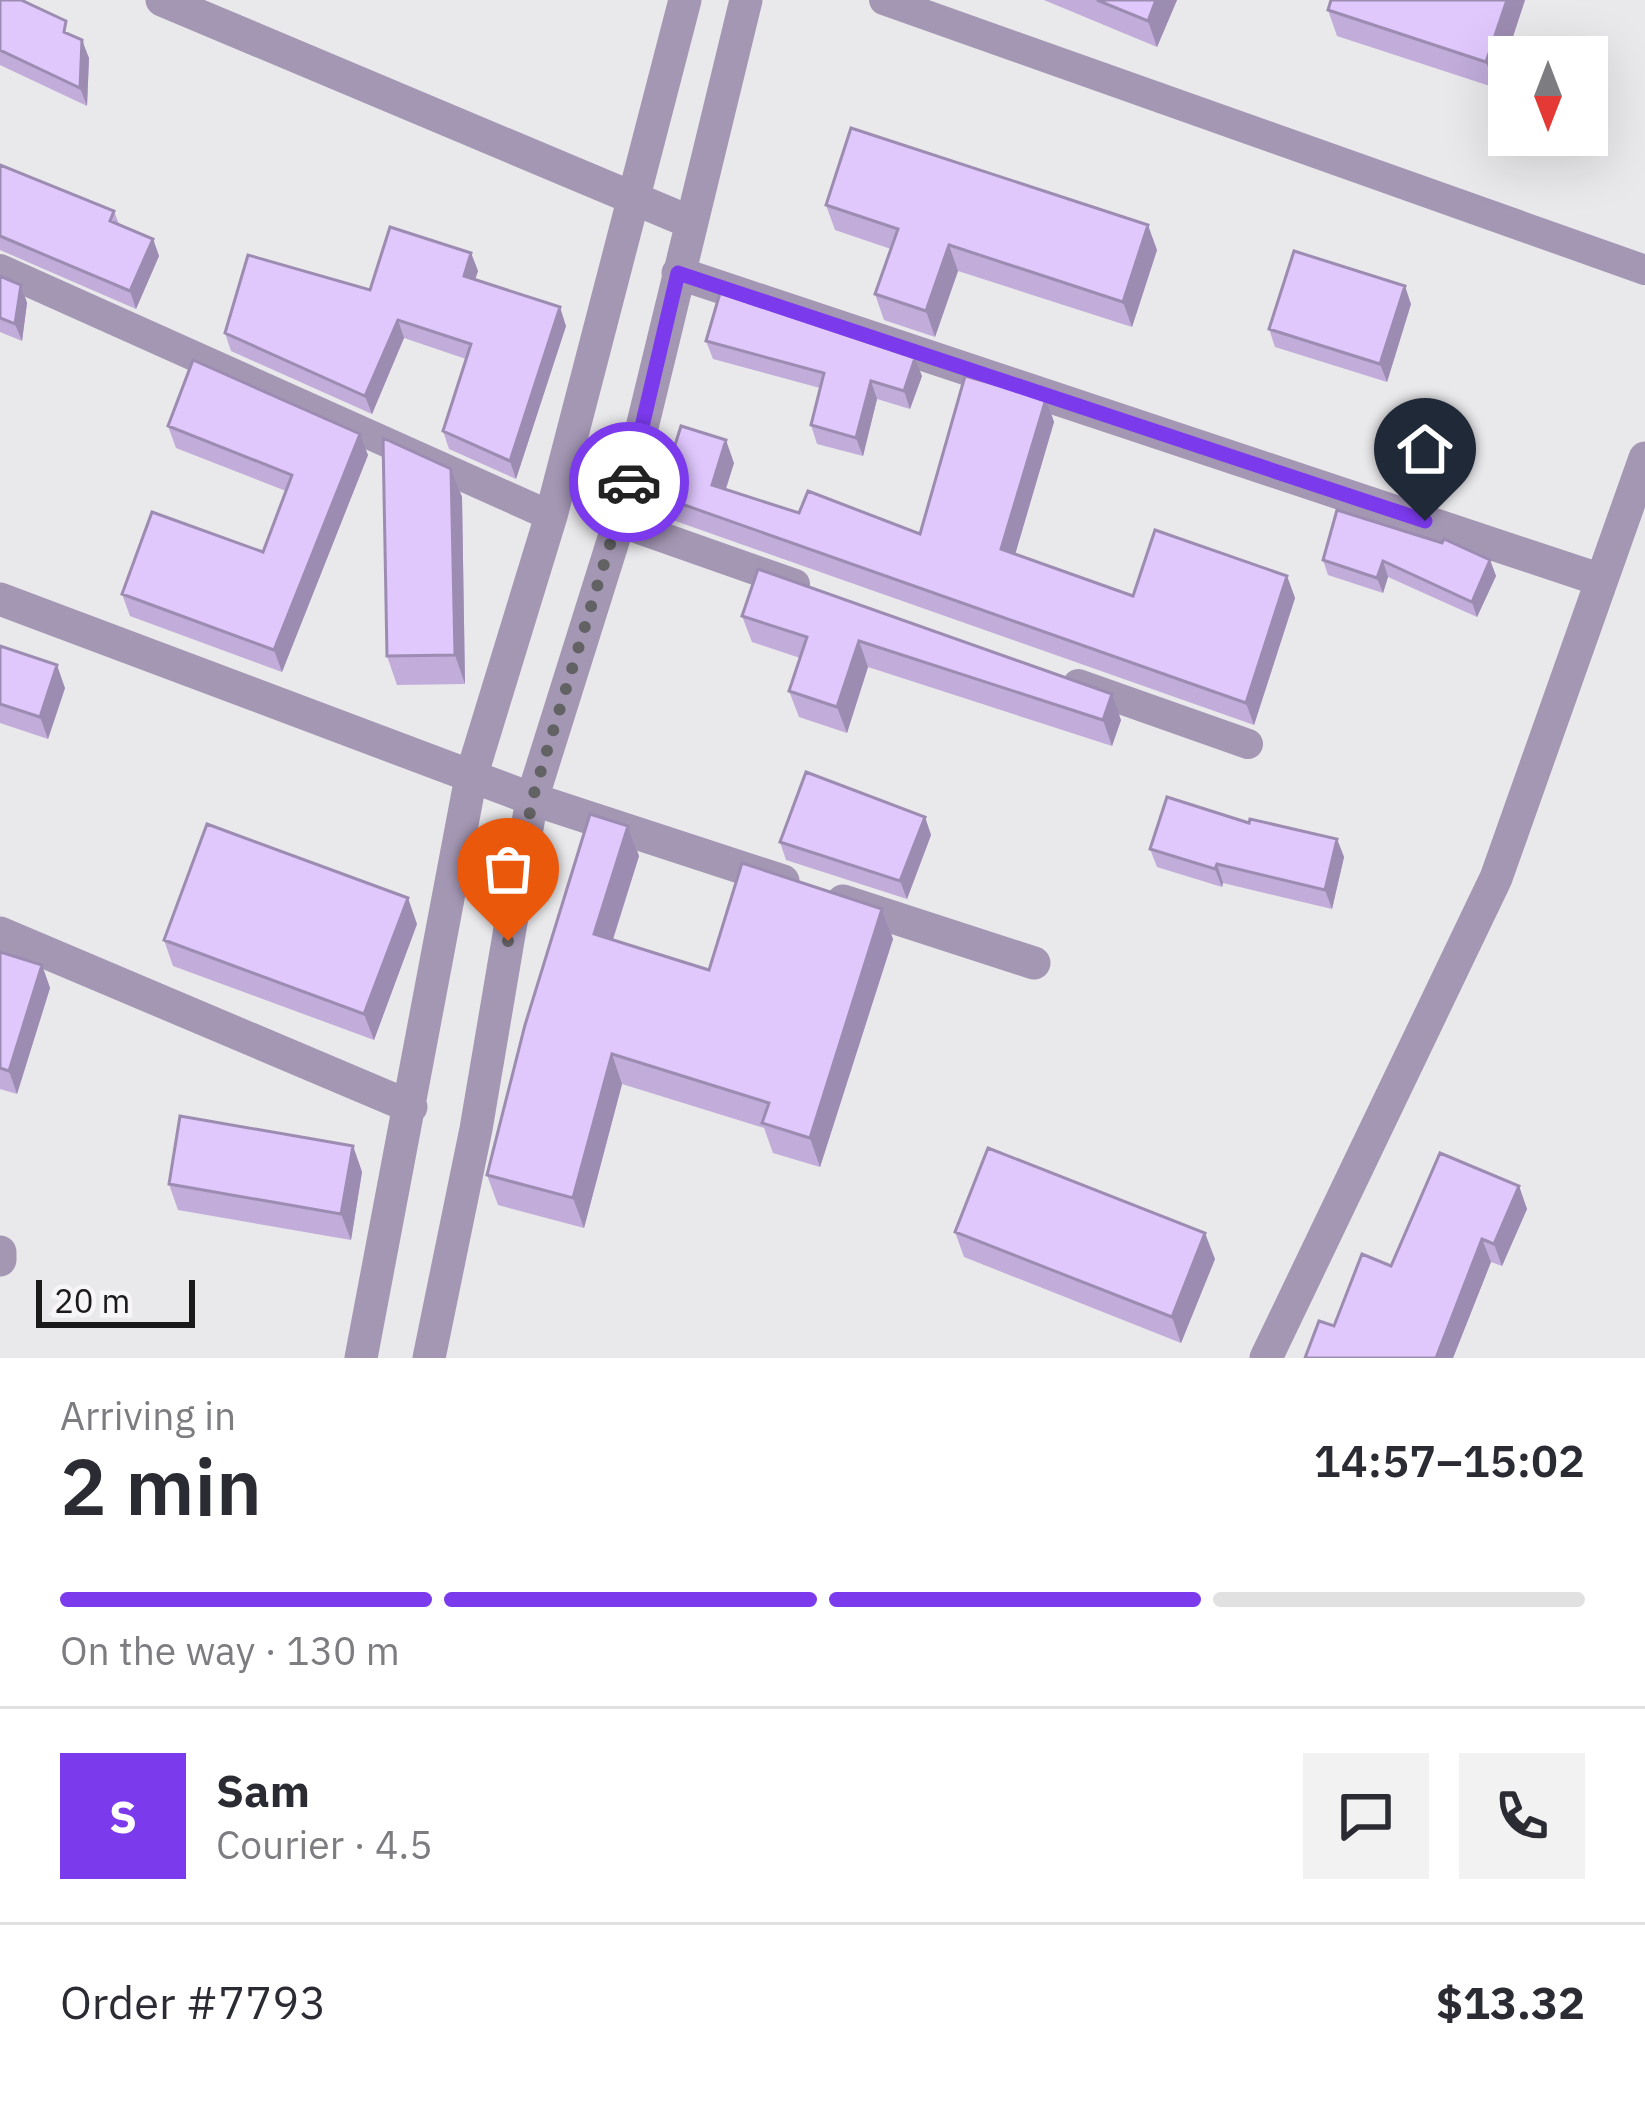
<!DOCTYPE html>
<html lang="en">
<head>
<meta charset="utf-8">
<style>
	:root { --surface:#fff; --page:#f2f2f3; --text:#2b2b33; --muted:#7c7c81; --line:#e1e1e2; --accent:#7c3aed }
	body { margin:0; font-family:"IBM Plex Sans",sans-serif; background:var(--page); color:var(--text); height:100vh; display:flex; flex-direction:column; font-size:45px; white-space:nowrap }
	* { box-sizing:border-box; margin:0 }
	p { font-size:39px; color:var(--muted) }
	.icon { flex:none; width:66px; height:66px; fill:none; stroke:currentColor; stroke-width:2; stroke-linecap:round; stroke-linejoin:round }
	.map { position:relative; height:1358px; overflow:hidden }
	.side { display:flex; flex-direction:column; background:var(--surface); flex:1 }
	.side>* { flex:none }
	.needle { width:78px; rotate:180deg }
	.tools { position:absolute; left:1488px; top:36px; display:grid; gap:24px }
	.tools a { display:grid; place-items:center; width:120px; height:120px; border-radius:0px; background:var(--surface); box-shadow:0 12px 48px #0002; font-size:60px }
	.scale { position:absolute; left:36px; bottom:30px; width:159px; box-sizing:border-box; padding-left:12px; border:6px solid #1a1a1b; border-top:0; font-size:33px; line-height:42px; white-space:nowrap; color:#1a1a1b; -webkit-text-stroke:9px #f7f5f8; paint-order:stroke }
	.pin { position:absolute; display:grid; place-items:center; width:102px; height:102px; color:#fff; margin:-123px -51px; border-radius:50% 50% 50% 0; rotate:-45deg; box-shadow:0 0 12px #0007 }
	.pin .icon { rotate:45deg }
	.courier { position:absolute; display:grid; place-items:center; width:120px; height:120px; margin:-60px; border:9px solid #7c3aed; border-radius:50%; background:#fff; color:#222; box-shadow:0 3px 15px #0007 }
	.headline em { font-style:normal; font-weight:600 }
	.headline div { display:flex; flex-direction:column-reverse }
	.headline { display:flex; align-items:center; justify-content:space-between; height:204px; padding:0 60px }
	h1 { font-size:78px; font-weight:600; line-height:90px }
	.bar { display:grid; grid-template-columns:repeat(4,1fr); gap:18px 12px; align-content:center; height:144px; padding:0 60px }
	.bar i { height:15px; border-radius:9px; background:var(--line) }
	.bar .on { background:var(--accent) }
	.bar p { grid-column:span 4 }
	.line { display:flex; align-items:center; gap:30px; padding:0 60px; border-top:3px solid var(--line) }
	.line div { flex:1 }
	.round { display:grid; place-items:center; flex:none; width:126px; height:126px; border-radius:0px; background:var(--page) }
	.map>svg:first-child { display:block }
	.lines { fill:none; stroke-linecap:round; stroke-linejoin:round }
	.service { stroke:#a497b4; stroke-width:30 }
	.minor { stroke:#a497b4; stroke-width:33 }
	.wall { fill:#c1acda }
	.shaded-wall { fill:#9d8cb1 }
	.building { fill:#e0c8fd; stroke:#9d8cb1; stroke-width:3 }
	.done { stroke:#626264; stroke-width:12; stroke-dasharray:0 21.6 }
	.route { stroke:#7c3aed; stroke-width:15 }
</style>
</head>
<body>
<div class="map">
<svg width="1645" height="1358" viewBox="0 0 1645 1358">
	<rect width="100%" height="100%" fill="#e9e8eb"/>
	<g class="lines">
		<path class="service" d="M884 0 1645 270
			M0 269 551 516
			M619 522 795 584
			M1078 684 1248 744"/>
		<path class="minor" d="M162 0 690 222
			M678 273 1601 580
			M0 599 532 799 783 881
			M843 901 1034 963
			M0 933 411 1107
			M0 1252V1260
			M361 1358 471 777 551 516 685 0
			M429 1358 476 1129 532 799 619 522 746 0
			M1266 1358 1496 878 1645 458"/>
	</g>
	<path class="wall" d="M0 0 71 35 89 58 87 106 0 65Z
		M1044 0H1177L1157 47Z
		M1331 0H1525L1496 88 1337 36 1328 10Z
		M0 165 114 211 119 224 153 239 159 256 136 309 0 250Z
		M826 205 1157 250 1132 327 958 271 935 337 884 320 875 294 891 249 835 230Z
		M471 253 478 271 475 280 566 326 516 479 449 449 443 431 466 359 404 338 372 414 231 351 225 333 370 290Z
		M0 276 21 285 27 303 22 341 0 332Z
		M1411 304 1387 382 1275 347 1269 329Z
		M706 341 922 376 910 409 877 399 863 456 817 444 811 425 820 388 713 359Z
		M1046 399 1054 422 1015 554 1133 596 1287 576 1295 598 1254 725 667 518 659 496 734 463 726 489 799 513 920 534Z
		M168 426 368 455 282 672 130 616 122 594 263 552 286 491 176 448Z
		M451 469 462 497 465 684 397 685 387 656Z
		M1323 560H1490L1496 576 1477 617 1388 577 1383 593 1328 575Z
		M758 569 1121 720 1112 746 868 667 847 733 799 717 789 691 800 658 752 642 742 616Z
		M0 646 65 688 48 739 0 723Z
		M925 817 931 835 907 899 786 860 780 842Z
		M1249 823 1337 839 1344 857 1332 909 1223 883 1222 887 1157 867 1150 849Z
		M628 826 639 856 613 940 709 970 882 909 893 939 820 1167 773 1153 764 1128 622 1084 584 1228 498 1205 487 1175Z
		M417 924 374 1040 173 966 164 940Z
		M0 952 42 965 50 988 17 1094 0 1089Z
		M353 1146 362 1172 351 1240 178 1210 169 1184Z
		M1519 1186 1527 1209 1502 1266 1491 1262 1453 1358H1305L1391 1266Z
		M955 1232 1215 1259 1181 1343 964 1257Z"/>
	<path class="shaded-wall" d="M1156 0H1177L1157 47 1148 21Z
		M1507 0H1525L1496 88 1486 62Z
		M82 40 89 58 87 106 80 88Z
		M1148 225 1157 250 1132 327 1123 302Z
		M153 239 159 256 136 309 130 291Z
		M949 245 958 271 935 337 926 311Z
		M471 253 478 271 470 294 464 276Z
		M21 285 27 303 22 341 15 324Z
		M1405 286 1411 304 1387 382 1380 364Z
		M560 307 566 326 516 479 510 461Z
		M398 320 404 338 372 414 365 396Z
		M915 358 922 376 910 409 904 391Z
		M871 381 877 399 863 456 856 438Z
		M1046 399 1054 422 1010 572 1001 549Z
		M360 434 368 455 282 672 274 650Z
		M726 440 734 463 720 507 712 485Z
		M451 469 462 497 465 684 455 655Z
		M1490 560 1496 576 1477 617 1472 602Z
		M1383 561 1388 577 1383 593 1377 578Z
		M1287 576 1295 598 1254 725 1246 703Z
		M859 641 868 667 847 733 837 707Z
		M57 665 65 688 48 739 40 717Z
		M1112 694 1121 720 1112 746 1103 720Z
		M925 817 931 835 907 899 900 881Z
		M628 826 639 856 605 964 594 934Z
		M1337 839 1344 857 1332 909 1325 890Z
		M1217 864 1223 883 1222 887 1215 869Z
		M408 898 417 924 374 1040 364 1014Z
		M882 909 893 939 820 1167 810 1138Z
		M42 965 50 988 17 1094 9 1071Z
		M612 1054 622 1084 584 1228 573 1198Z
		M353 1146 362 1172 351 1240 341 1214Z
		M1519 1186 1527 1209 1502 1266 1494 1244Z
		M1205 1233 1215 1259 1181 1343 1172 1317Z
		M1482 1239 1491 1262 1453 1358H1436Z"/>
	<path class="building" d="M0 0H21L66 21 64 32 82 40 80 88 0 50Z
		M1097 0H1156L1148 21Z
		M1331 0H1507L1486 62 1328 10Z
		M851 128 1148 225 1123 302 949 245 926 311 875 294 898 229 826 205Z
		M0 165 114 211 110 221 153 239 130 291 0 236Z
		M390 227 471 253 464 276 560 307 510 461 443 431 471 344 398 320 365 396 225 333 248 255 370 290Z
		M1294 251 1405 286 1380 364 1269 329Z
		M0 276 21 285 15 324 0 318Z
		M720 293 915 358 904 391 871 381 856 438 811 425 824 373 706 341Z
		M193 360 360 434 274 650 122 594 152 512 263 552 292 475 168 426Z
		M965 376 1046 399 1001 549 1133 596 1155 530 1287 576 1246 703 659 496 681 426 726 440 712 485 799 513 808 491 920 534Z
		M383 438 451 469 455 655 387 656Z
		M1337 510 1442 543 1444 539 1490 560 1472 602 1383 561 1377 578 1323 560Z
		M758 569 1112 694 1103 720 859 641 837 707 789 691 807 637 742 616Z
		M0 646 57 665 40 717 0 704Z
		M806 772 925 817 900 881 780 842Z
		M1167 797 1249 823 1250 819 1337 839 1325 890 1217 864 1215 869 1150 849Z
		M590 814 628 826 594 934 709 970 742 863 882 909 810 1138 762 1123 769 1103 612 1054 573 1198 487 1175 525 1025Z
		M207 824 408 898 364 1014 164 940Z
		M0 952 42 965 9 1071 0 1068Z
		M180 1116 353 1146 341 1214 169 1184Z
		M988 1148 1205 1233 1172 1317 955 1232Z
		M1440 1153 1519 1186 1494 1244 1482 1239 1436 1358H1305L1319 1321 1334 1326 1362 1254 1391 1266Z"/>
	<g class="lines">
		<path class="done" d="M508 941 532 800 629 482"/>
		<path class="route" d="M629 482 678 273 1425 521"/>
	</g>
</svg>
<div class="tools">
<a><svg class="needle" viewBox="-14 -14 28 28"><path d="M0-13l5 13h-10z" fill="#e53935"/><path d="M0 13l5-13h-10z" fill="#7c7c81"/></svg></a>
</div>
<div class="scale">20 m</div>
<div class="pin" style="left:508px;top:941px;background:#ea580c"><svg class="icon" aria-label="bag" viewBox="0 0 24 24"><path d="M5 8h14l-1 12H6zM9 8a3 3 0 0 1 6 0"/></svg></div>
<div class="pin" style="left:1425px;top:521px;background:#1f2937"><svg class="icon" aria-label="home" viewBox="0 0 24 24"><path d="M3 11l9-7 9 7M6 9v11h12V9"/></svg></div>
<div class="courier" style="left:629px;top:482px"><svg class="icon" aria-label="car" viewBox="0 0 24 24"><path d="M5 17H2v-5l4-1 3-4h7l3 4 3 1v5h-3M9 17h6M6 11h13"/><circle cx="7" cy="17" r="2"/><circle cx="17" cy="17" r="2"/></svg></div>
</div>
<section class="side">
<div class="headline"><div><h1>2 min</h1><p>Arriving in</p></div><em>14:57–15:02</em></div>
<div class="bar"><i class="on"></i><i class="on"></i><i class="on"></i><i></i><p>On the way · 130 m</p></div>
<div class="line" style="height:216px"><b class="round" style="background:var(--accent);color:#fff">S</b><div><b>Sam</b><p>Courier · 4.5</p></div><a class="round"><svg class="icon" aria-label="chat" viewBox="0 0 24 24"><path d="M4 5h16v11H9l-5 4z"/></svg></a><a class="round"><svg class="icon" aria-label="phone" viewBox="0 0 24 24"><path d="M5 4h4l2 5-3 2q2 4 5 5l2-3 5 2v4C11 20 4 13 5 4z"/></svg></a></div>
<div class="line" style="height:156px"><div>Order #7793</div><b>$13.32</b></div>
</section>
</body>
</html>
